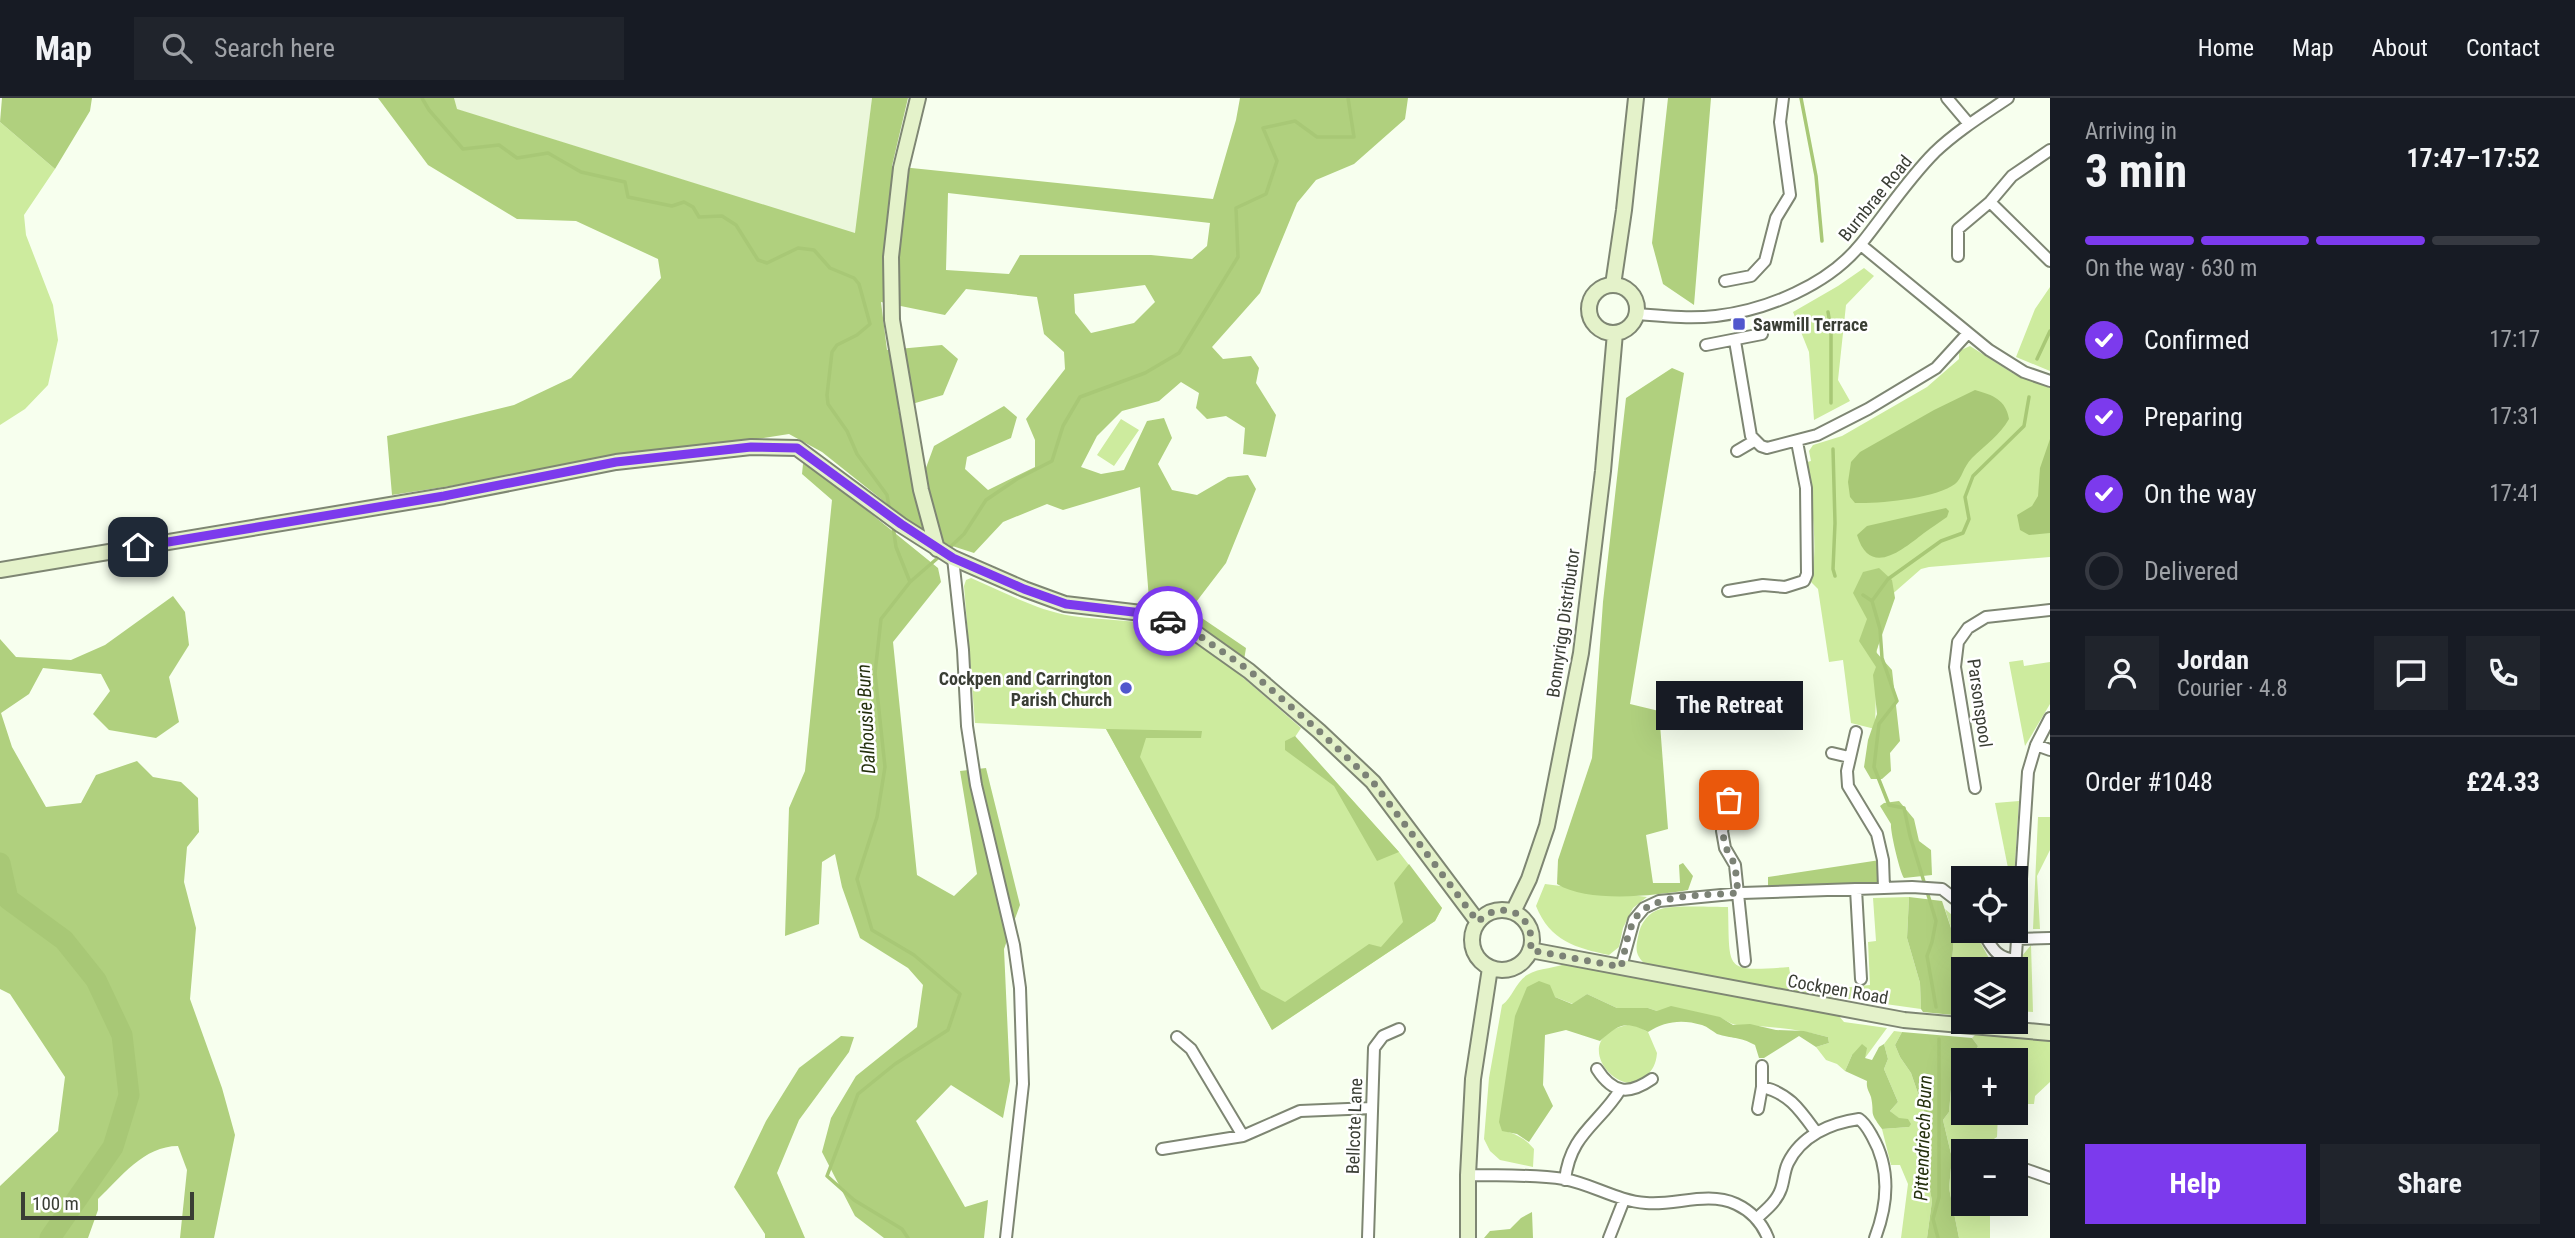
<!DOCTYPE html>
<html lang="en">
<head>
<meta charset="utf-8">
<style>
	:root { --surface:#171b24; --page:#20242c; --text:#f1f3f6; --muted:#9ea1a6; --line:#363941; --accent:#7c3aed }
	body { margin:0; font-family:"Roboto Condensed",sans-serif; background:var(--page); color:var(--text); height:100vh; display:flex; flex-direction:column; font-size:26px; white-space:nowrap }
	* { box-sizing:border-box; margin:0 }
	p { font-size:23px; color:var(--muted) }
	.icon { flex:none; width:38px; height:38px; fill:none; stroke:currentColor; stroke-width:2; stroke-linecap:round; stroke-linejoin:round }
	.map { position:relative; flex:1; overflow:hidden }
	.drawer { display:flex; flex-direction:column; background:var(--surface); width:525px }
	.drawer>* { flex:none }
	.controls { position:absolute; left:1951px; top:768px; display:grid; gap:14px }
	.controls a { display:grid; place-items:center; width:77px; height:77px; border-radius:0px; background:var(--surface); box-shadow:0 7px 28px #0002; font-size:35px }
	.scale { position:absolute; left:21px; bottom:18px; width:173px; box-sizing:border-box; padding-left:7px; border:4px solid #3a3e35; border-top:0; font-size:19px; line-height:24px; white-space:nowrap; color:#3a3e35; -webkit-text-stroke:5px #fff; paint-order:stroke }
	.pin { position:absolute; display:grid; place-items:center; width:60px; height:60px; color:#fff; margin:-30px; border-radius:14px; box-shadow:0 4px 10px #0006 }
	.courier { position:absolute; display:grid; place-items:center; width:70px; height:70px; margin:-35px; border:5px solid #7c3aed; border-radius:50%; background:#fff; color:#222; box-shadow:0 2px 9px #0007 }
	.bubble { position:absolute; height:49px; border-radius:0px; background:var(--surface); box-shadow:0 7px 28px #0002; font-size:23px; font-weight:700; line-height:49px; text-align:center }
	.headline em { font-style:normal; font-weight:700 }
	.headline div { display:flex; flex-direction:column-reverse }
	.headline { display:flex; align-items:center; justify-content:space-between; height:119px; padding:0 35px }
	h1 { font-size:46px; font-weight:700; line-height:52px }
	.bar { display:grid; grid-template-columns:repeat(4,1fr); gap:10px 7px; align-content:center; height:84px; padding:0 35px }
	.bar i { height:9px; border-radius:5px; background:var(--line) }
	.bar .current { background:var(--accent) }
	.bar p { grid-column:span 4 }
	.line { display:flex; align-items:center; gap:18px; padding:0 35px; border-top:2px solid var(--line) }
	.line div { flex:1 }
	.round { display:grid; place-items:center; flex:none; width:74px; height:74px; border-radius:0px; background:var(--page) }
	ol { padding:0 35px; list-style:none }
	li { display:flex; align-items:center; gap:21px; height:77px }
	li p { margin-inline-start:auto }
	li .icon { padding:7px; border-radius:50%; background:var(--accent); color:#fff; stroke-width:4 }
	li:last-child { color:var(--muted) }
	li i { width:38px; height:38px; border:4px solid var(--line); border-radius:50% }
	.action { display:flex; gap:14px; margin-top:auto; padding:14px 35px }
	.action a { flex:1; height:80px; border-radius:0px; background:var(--accent); color:#fff; font-size:28px; font-weight:700; line-height:80px; text-align:center }
	.action a+a { background:var(--page); color:var(--text) }
	header { display:flex; align-items:center; gap:42px; box-sizing:border-box; height:98px; padding:0 35px; background:var(--surface); border-bottom:2px solid var(--line) }
	header strong { font-size:33px }
	nav { display:flex; gap:38px; margin-inline-start:auto; font-size:24px }
	.search { width:490px; height:63px; background:var(--page); display:flex; align-items:center; gap:18px; box-sizing:border-box; padding:0 24px; border-radius:0px; color:var(--muted); font-size:26px }
	main { display:flex; flex:1; min-height:0 }
	.map>svg:first-child { display:block }
	.built { fill:#ebf7db }
	.green { fill:#cdeb9e }
	.forest { fill:#b0d07e; fill-rule:evenodd }
	.water { fill:#a8c876 }
	.lines { fill:none; stroke-linecap:round; stroke-linejoin:round }
	.stream { stroke:#a8c876; stroke-width:3.5 }
	.river { stroke:#a8c876; stroke-width:21 }
	.street-casing { stroke:#7e8673; stroke-width:14 }
	.secondary-casing { stroke:#7e8673; stroke-width:18 }
	.street { stroke:#fff; stroke-width:10 }
	.secondary { stroke:#e4f2ca; stroke-width:14 }
	.done { stroke:#7c8276; stroke-width:7; stroke-dasharray:0 12.6 }
	.route { stroke:#7c3aed; stroke-width:9 }
	.poi-dot { fill:#5157cd; stroke:#fff; stroke-width:2.5 }
	.labels { text-anchor:middle; dominant-baseline:central; stroke-width:5; stroke-linejoin:round; paint-order:stroke }
	.street-label { font-size:18px; fill:#3a3e35; stroke:#fff }
	.poi-label { font-size:18px; font-weight:bold; fill:#3a3e35; stroke:#fff; text-anchor:start }
	.water-label { font-size:19px; font-style:italic; fill:#24300d; stroke:#fff }
</style>
</head>
<body>
<header>
<strong>Map</strong>
<div class="search"><svg class="icon" aria-label="search" viewBox="0 0 24 24"><circle cx="10" cy="10" r="6"/><path d="M15 15l6 6"/></svg>Search here</div>
<nav><a>Home</a><a>Map</a><a>About</a><a>Contact</a></nav>
</header>
<main>
<div class="map">
<svg width="2050" height="1140" viewBox="0 0 2050 1140">
	<rect width="100%" height="100%" fill="#f7ffee"/>
	<path class="built" d="M453 0H872L856 136 456 11Z"/>
	<path class="green" d="M0 24 55 71 24 117 26 137 53 207 58 242 48 287 25 311 0 327Z
		M1864 170 1874 178 1846 207 1838 282 1850 303 1814 322 1809 254 1793 214 1838 188Z
		M2050 189V273L2016 259 2035 211Z
		M1970 248 2014 276 2050 290V459L1929 469 1921 471 1889 499 1877 552 1875 631 1851 625 1843 562 1829 564 1818 491 1810 483C1820 454 1810 396 1807 364L1811 363 1809 353 1813 347 1842 338 1927 289 1959 261V253Z
		M1121 321 1139 332 1114 368 1097 357Z
		M971 480C1004 494 1036 512 1072 518 1103 523 1137 520 1167 532 1218 552 1260 595 1301 630L1295 639 1399 754 1442 810 1435 823 1272 932 1106 631 975 625 964 488 966 482Z
		M2023 562 2024 568 2050 564V606L2025 648 2009 564Z
		M2019 703 2014 780H2010L1995 705Z
		M2038 719H2050V752L2037 778 2040 831H2033Z
		M1545 786 1647 799 1633 810 1623 830 1619 849 1609 857C1576 850 1550 843 1536 808Z
		M1909 799 1907 840 1920 885 1921 911 1750 887 1647 868C1636 858 1635 853 1638 839 1640 826 1648 814 1661 811 1673 807 1713 809 1728 809 1730 873 1723 874 1789 869L1791 882C1815 896 1844 889 1870 887L1868 844 1876 843 1873 800Z
		M1945 811 1958 822 1970 840 1979 842 1995 871 1964 872 1963 904 1958 903 1952 863 1954 839Z
		M2031 847 2033 914 2018 913 2022 858Z
		M1570 864 1839 918 1844 924 1887 930 1865 960 1852 957 1845 973 1837 966 1826 962 1816 949 1829 945 1828 939C1799 931 1767 928 1737 927 1729 926 1724 920 1717 919 1697 915 1677 915 1657 913L1648 910H1617L1587 896 1573 906 1555 899 1502 1032C1516 1036 1525 1040 1534 1051L1533 1069 1500 1062 1490 1053 1484 1041 1489 980 1502 907C1513 899 1515 885 1527 877 1540 869 1556 871 1570 864Z
		M1633 926 1648 934 1657 955C1656 966 1653 972 1645 979 1618 1005 1563 936 1633 926Z
		M1894 933 1902 934 1895 947 1900 959 1911 975 1925 1016 1924 1061 1932 1103 1927 1140H1901L1908 1086 1900 1067H1891L1882 1031 1909 1029 1890 1013 1898 1004 1884 971 1888 961 1884 946Z
		M1976 936 2050 942V984L2035 998 2034 1006H2016V962H1964V1015H1998L1997 1039 1989 1044 1993 1053 1964 1054V1106H1990V1140H1959L1949 1090 1952 1060 1943 1022 1949 1014 1953 969 1975 955 1978 948 1972 940Z"/>
	<path class="forest" d="M2 0H92L90 13 55 71 0 24Z
		M378 0H454L457 11 855 135 872 0H908L892 68 1213 101 1236 22 1240 0H1408L1405 21 1354 66 1316 82 1297 105 1260 195 1212 249 1223 261 1251 258 1259 270 1256 285 1276 317 1266 359 1243 356 1245 330 1226 318 1207 321 1196 310 1199 295 1181 284 1159 303 1122 313 1097 338 1081 369 1101 376 1124 372 1147 323 1164 320 1172 340 1158 366 1172 392 1197 397 1228 379 1248 377 1256 391 1226 465 1190 512 1246 550 1244 562 1174 513 1149 501 1140 389 1063 412 1047 406 1003 424 974 455 943 445 923 378 934 348 1004 308 1017 319 1011 340 967 359 965 371 988 392 1035 369V342L1026 321 1065 271 1064 254 1044 236 1037 199 966 191 945 217 881 204 887 252 942 247 958 261 943 297 898 310 925 427 920 432 822 354 789 336 392 397 387 338 514 307 571 280 661 180 658 161 576 123 517 121 428 67ZM948 95 1210 125 1207 148 1192 161 1151 157H1020L1009 176 946 172ZM1145 187 1155 204 1134 225 1091 235 1075 215 1074 196Z
		M1668 0H1711L1694 207 1663 186 1652 145Z
		M1672 270 1684 275 1630 606 1659 613 1668 731 1646 737 1653 785H1680L1679 767 1683 765 1693 778 1688 792C1654 798 1587 805 1557 786L1558 762 1592 660 1603 504 1626 300Z
		M803 366 811 367 938 470 941 484 893 544 917 777 954 798 977 776 960 673 986 670 1020 807 1004 851 1010 983 1003 1020 951 987 916 1023 965 1109 988 1102 984 1140H884L855 1118 822 1054 831 1020 856 978 917 929 923 887 908 870 860 840 842 789 835 756 822 764 819 826 785 838 789 710 805 673 832 402 802 376Z
		M1879 470 1892 482 1895 500 1876 554 1892 572 1900 643 1890 655 1891 673 1882 681H1871L1864 669 1868 642 1877 616 1873 577 1876 569 1859 543 1867 521 1853 495 1863 474Z
		M173 498 185 514 189 547 169 579 179 624 156 640 109 632 93 616 110 593 101 576 43 570 29 596 1 615 12 649 46 709 81 705 96 677 137 663 153 679 181 684 198 700 199 734 187 749 184 784 196 830 190 901 222 990 235 1037 214 1140H180L187 1072 178 1048C144 1048 121 1079 98 1101V1112L88 1140H0V1088L58 1033 65 979 10 896 0 891V541L16 559 71 562 105 547Z
		M1106 631 1202 633 1201 640H1146L1140 659 1261 891 1285 904 1369 846 1381 849 1403 824 1394 785 1409 766 1442 810 1435 823 1272 932Z
		M1295 638 1399 754 1377 763 1334 688 1285 652V643Z
		M1899 703 1914 721 1919 743 1931 752 1932 777 1904 780C1900 775 1890 733 1891 726L1880 708 1884 705Z
		M1880 762 1878 788 1768 792V779Z
		M1909 799 1942 803 1954 839 1952 863 1958 902 1963 904V918L1923 914 1921 911 1920 885 1907 840Z
		M1539 883 1550 887 1555 899 1572 906 1587 896 1617 910H1648L1657 913 1671 908 1720 919 1733 927 1750 926 1776 932 1804 933 1828 939 1829 945 1816 949 1799 938 1764 960H1759L1755 947C1739 938 1732 941 1717 936 1712 933 1708 929 1702 927 1682 921 1665 923 1648 934 1624 922 1619 927 1600 943L1566 932 1545 937 1543 987 1553 1008 1529 1044 1517 1036 1502 1033 1499 1024 1515 918 1527 889Z
		M1902 934 1972 940 1978 948 1975 955 1953 969 1949 1014 1943 1022 1952 1060 1949 1090 1959 1140H1927L1932 1103 1924 1061 1925 1016 1911 975 1900 959 1895 947Z
		M841 938 854 939 849 954 799 1022 777 1075 805 1140H765V1136L734 1089 766 1023 799 970Z
		M1862 946 1867 950 1865 960 1872 962 1879 949 1884 946 1888 961 1884 971 1898 1004 1890 1013 1899 1020 1908 1021 1911 1026 1909 1029 1882 1031C1868 1012 1875 1018 1871 999 1869 993 1866 990 1867 983L1845 973 1852 957Z
		M1532 1114 1533 1140H1484L1490 1133 1510 1131 1521 1120Z"/>
	<path class="water" d="M1975 292C1993 297 2006 302 2009 321 2000 337 1985 347 1972 360 1963 369 1962 381 1955 386 1937 400 1879 406 1855 405L1850 399 1848 384 1851 364 1860 354 1934 312Z
		M2050 341V435L2029 437 2020 432 2017 417 2032 408 2038 398 2040 370Z
		M1946 410 1949 413 1947 419C1940 424 1932 429 1924 435 1902 452 1870 480 1857 437L1867 428Z"/>
	<g class="lines">
		<path class="stream" d="M422 0 429 12 463 51 499 47 517 60 548 55 581 74 625 84 628 99 672 108 684 104 693 109 699 119 722 118 736 127 758 162 767 165 798 150 814 152 830 170 854 180 859 186 870 226 857 237 837 247 832 254 827 297 828 306 847 333 857 356 887 397 890 414
			M1801 0 1816 78 1822 143
			M1828 214 1831 232V305
			M2037 261 2050 233
			M1833 351 1835 425 1833 471 1835 478
			M893 428 896 449 910 484
			M946 453 964 436 986 402 1017 381 1052 363 1063 328 1080 299 1145 275 1179 255 1238 159 1236 110 1266 96 1277 63 1263 30 1295 23 1317 39H1354L1348 0
			M1863 497 1872 503
			M1936 909 1927 858 1932 844 1936 823 1910 738 1904 710 1889 707 1874 669 1879 626 1897 603 1882 560 1880 531 1872 503 1888 481 1941 443 1963 435 1969 421 1965 399 1973 378 2024 328 2029 299
			M908 1140 902 1131 854 1102 827 1078 858 996 895 966 948 932 960 896 914 857 872 832 857 781 877 719 885 669 875 575 881 521 910 484 940 458
			M1938 1140 1933 1121 1939 1099V941"/>
		<path class="river" d="M0 765 8 801 64 842 96 882 122 937 129 997 113 1049 50 1140"/>
		<g class="street-casing">
			<path id="street" d="M1947 0 1969 26
				M1990 104 2050 163
				M1861 147 1989 252 2024 274 2050 283
				M1958 158V131L1990 104 2012 78 2050 52
				M1725 183 1751 178 1765 163 1776 120 1790 97 1780 24 1783 0
				M1636 216C1662 218 1689 221 1716 218 1767 212 1828 187 1861 146 1886 115 1907 82 1935 54 1957 33 1983 17 2008 0
				M1735 243 1751 338 1761 348 1767 350 1817 337 1868 311 1936 270 1968 235
				M1706 247 1762 236
				M1737 353 1754 343
				M953 460 963 552 967 628 976 687 1014 847 1020 890 1023 986 1006 1140
				M1728 493 1763 487 1785 489 1804 483 1807 476 1806 390 1797 344
				M1856 634 1847 673 1848 688 1877 736 1883 762 1884 790
				M2036 647 2050 652
				M1832 655 1849 659
				M1975 690 1955 569 1958 544 1968 530 1986 519 2050 512
				M1729 702 1722 733 1725 750 1735 767 1745 863
				M1856 791 1861 881
				M1982 833C1992 849 1995 860 2016 862
				M2017 841 2050 840
				M1621 869 1634 822 1644 810 1659 803 1742 795 1912 789 1942 791 1964 808
				M2015 872 2028 674 2036 647 2050 620
				M1177 939 1191 951 1243 1038
				M1597 971C1613 996 1629 997 1652 981
				M1762 989C1789 995 1800 1012 1816 1034
				M1758 1011 1762 989V968
				M1162 1051 1243 1038 1300 1013 1372 1010
				M2016 1068 2050 1080
				M1468 1077C1499 1078 1533 1076 1564 1081 1592 1086 1617 1103 1646 1105 1675 1108 1707 1093 1736 1106 1751 1113 1762 1125 1768 1140
				M1565 1082C1570 1036 1599 1026 1620 992
				M1757 1120C1766 1112 1777 1103 1781 1091 1784 1083 1784 1073 1788 1065 1801 1038 1830 1025 1859 1021 1865 1025 1868 1031 1872 1038 1891 1071 1888 1106 1875 1140
				M1368 1140 1374 950 1383 938 1399 931
				M1609 1140 1624 1102"/>
		</g>
		<g class="secondary-casing">
			<path id="secondary" d="M918 0 901 70 891 159 892 222 921 392 937 451
				M1613 187 1624 112 1636 0
				M1589 211a24 24 0 1 1 48 0a24 24 0 1 1-48 0Z
				M0 472 444 398 616 364 751 349 797 350 901 427 953 460 1024 491 1065 506 1150 516 1197 536 1249 573 1319 633 1373 684 1478 824
				M1472 842a30 30 0 1 1 60 0a30 30 0 1 1-60 0Z
				M1513 814 1529 781 1547 728 1581 555 1603 373 1615 235
				M1530 852 1904 922 2050 935
				M1468 1140V1077L1473 981 1490 870"/>
		</g>
		<use href="#street" class="street"/>
		<use href="#secondary" class="secondary"/>
	</g>
	<g class="lines">
		<path class="done" d="M1168 523 1197 536 1250 573 1319 633 1373 684 1478 824C1502 798 1538 818 1530 852L1621 869C1625 854 1627 834 1635 821 1649 795 1711 797 1738 795L1735 767 1726 750 1722 733 1729 702"/>
		<path class="route" d="M138 449 444 398 616 364 751 349 797 350 901 426 953 460 1024 491 1066 506 1150 516 1168 523"/>
	</g>
	<g class="poi-dot">
		<rect x="1732" y="219" width="14" height="14" rx="3.5"/>
		<circle cx="1126" cy="590" r="7"/>
	</g>
	<g class="labels">
		<g class="street-label">
			<text transform="translate(1875 100) rotate(-51)">Burnbrae Road</text>
			<text transform="translate(1563 525) rotate(-82)">Bonnyrigg Distributor</text>
			<text transform="translate(1980 605) rotate(82)">Parsonspool</text>
			<text transform="translate(1838 891) rotate(10)">Cockpen Road</text>
			<text transform="translate(1354 1028) rotate(-88)">Bellcote Lane</text>
		</g>
		<g class="poi-label">
			<text x="1753" y="226">Sawmill Terrace</text>
			<text x="1112" y="580" text-anchor="end">Cockpen and Carrington<tspan x="1112" dy="21">Parish Church</tspan></text>
		</g>
		<g class="water-label">
			<text transform="translate(866 621) rotate(-93)">Dalhousie Burn</text>
			<text transform="translate(1923 1040) rotate(-88)">Pittendriech Burn</text>
		</g>
	</g>
</svg>
<div class="controls">
<a><svg class="icon" aria-label="locate" viewBox="0 0 24 24"><circle cx="12" cy="12" r="6"/><path d="M12 2v4M12 18v4M2 12h4M18 12h4"/></svg></a>
<a><svg class="icon" aria-label="layers" viewBox="0 0 24 24"><path d="M12 4l9 5-9 5-9-5zM3 14l9 5 9-5"/></svg></a>
<a>+</a>
<a>−</a>
</div>
<div class="scale">100 m</div>
<div class="pin" style="left:1729px;top:702px;background:#ea580c"><svg class="icon" aria-label="bag" viewBox="0 0 24 24"><path d="M5 8h14l-1 12H6zM9 8a3 3 0 0 1 6 0"/></svg></div>
<div class="pin" style="left:138px;top:449px;background:#1f2937"><svg class="icon" aria-label="home" viewBox="0 0 24 24"><path d="M3 11l9-7 9 7M6 9v11h12V9"/></svg></div>
<div class="courier" style="left:1168px;top:523px"><svg class="icon" aria-label="car" viewBox="0 0 24 24"><path d="M5 17H2v-5l4-1 3-4h7l3 4 3 1v5h-3M9 17h6M6 11h13"/><circle cx="7" cy="17" r="2"/><circle cx="17" cy="17" r="2"/></svg></div>
<div class="bubble" style="left:1656px;top:583px;width:147px">The Retreat</div>
</div>
<section class="drawer">
<div class="headline"><div><h1>3 min</h1><p>Arriving in</p></div><em>17:47–17:52</em></div>
<div class="bar"><i class="current"></i><i class="current"></i><i class="current"></i><i></i><p>On the way · 630 m</p></div>
<ol>
<li><svg class="icon" aria-label="check" viewBox="0 0 24 24"><path d="M5 12l5 5 9-10"/></svg>Confirmed<p>17:17</p></li>
<li><svg class="icon" aria-label="check" viewBox="0 0 24 24"><path d="M5 12l5 5 9-10"/></svg>Preparing<p>17:31</p></li>
<li><svg class="icon" aria-label="check" viewBox="0 0 24 24"><path d="M5 12l5 5 9-10"/></svg>On the way<p>17:41</p></li>
<li><i></i>Delivered</li>
</ol>
<div class="line" style="height:126px"><a class="round"><svg class="icon" aria-label="person" viewBox="0 0 24 24"><circle cx="12" cy="8" r="4"/><path d="M4 21q1-7 8-7t8 7"/></svg></a><div><b>Jordan</b><p>Courier · 4.8</p></div><a class="round"><svg class="icon" aria-label="chat" viewBox="0 0 24 24"><path d="M4 5h16v11H9l-5 4z"/></svg></a><a class="round"><svg class="icon" aria-label="phone" viewBox="0 0 24 24"><path d="M5 4h4l2 5-3 2q2 4 5 5l2-3 5 2v4C11 20 4 13 5 4z"/></svg></a></div>
<div class="line" style="height:91px"><div>Order #1048</div><b>£24.33</b></div>
<div class="action"><a>Help</a><a>Share</a></div>
</section>
</main>
</body>
</html>
